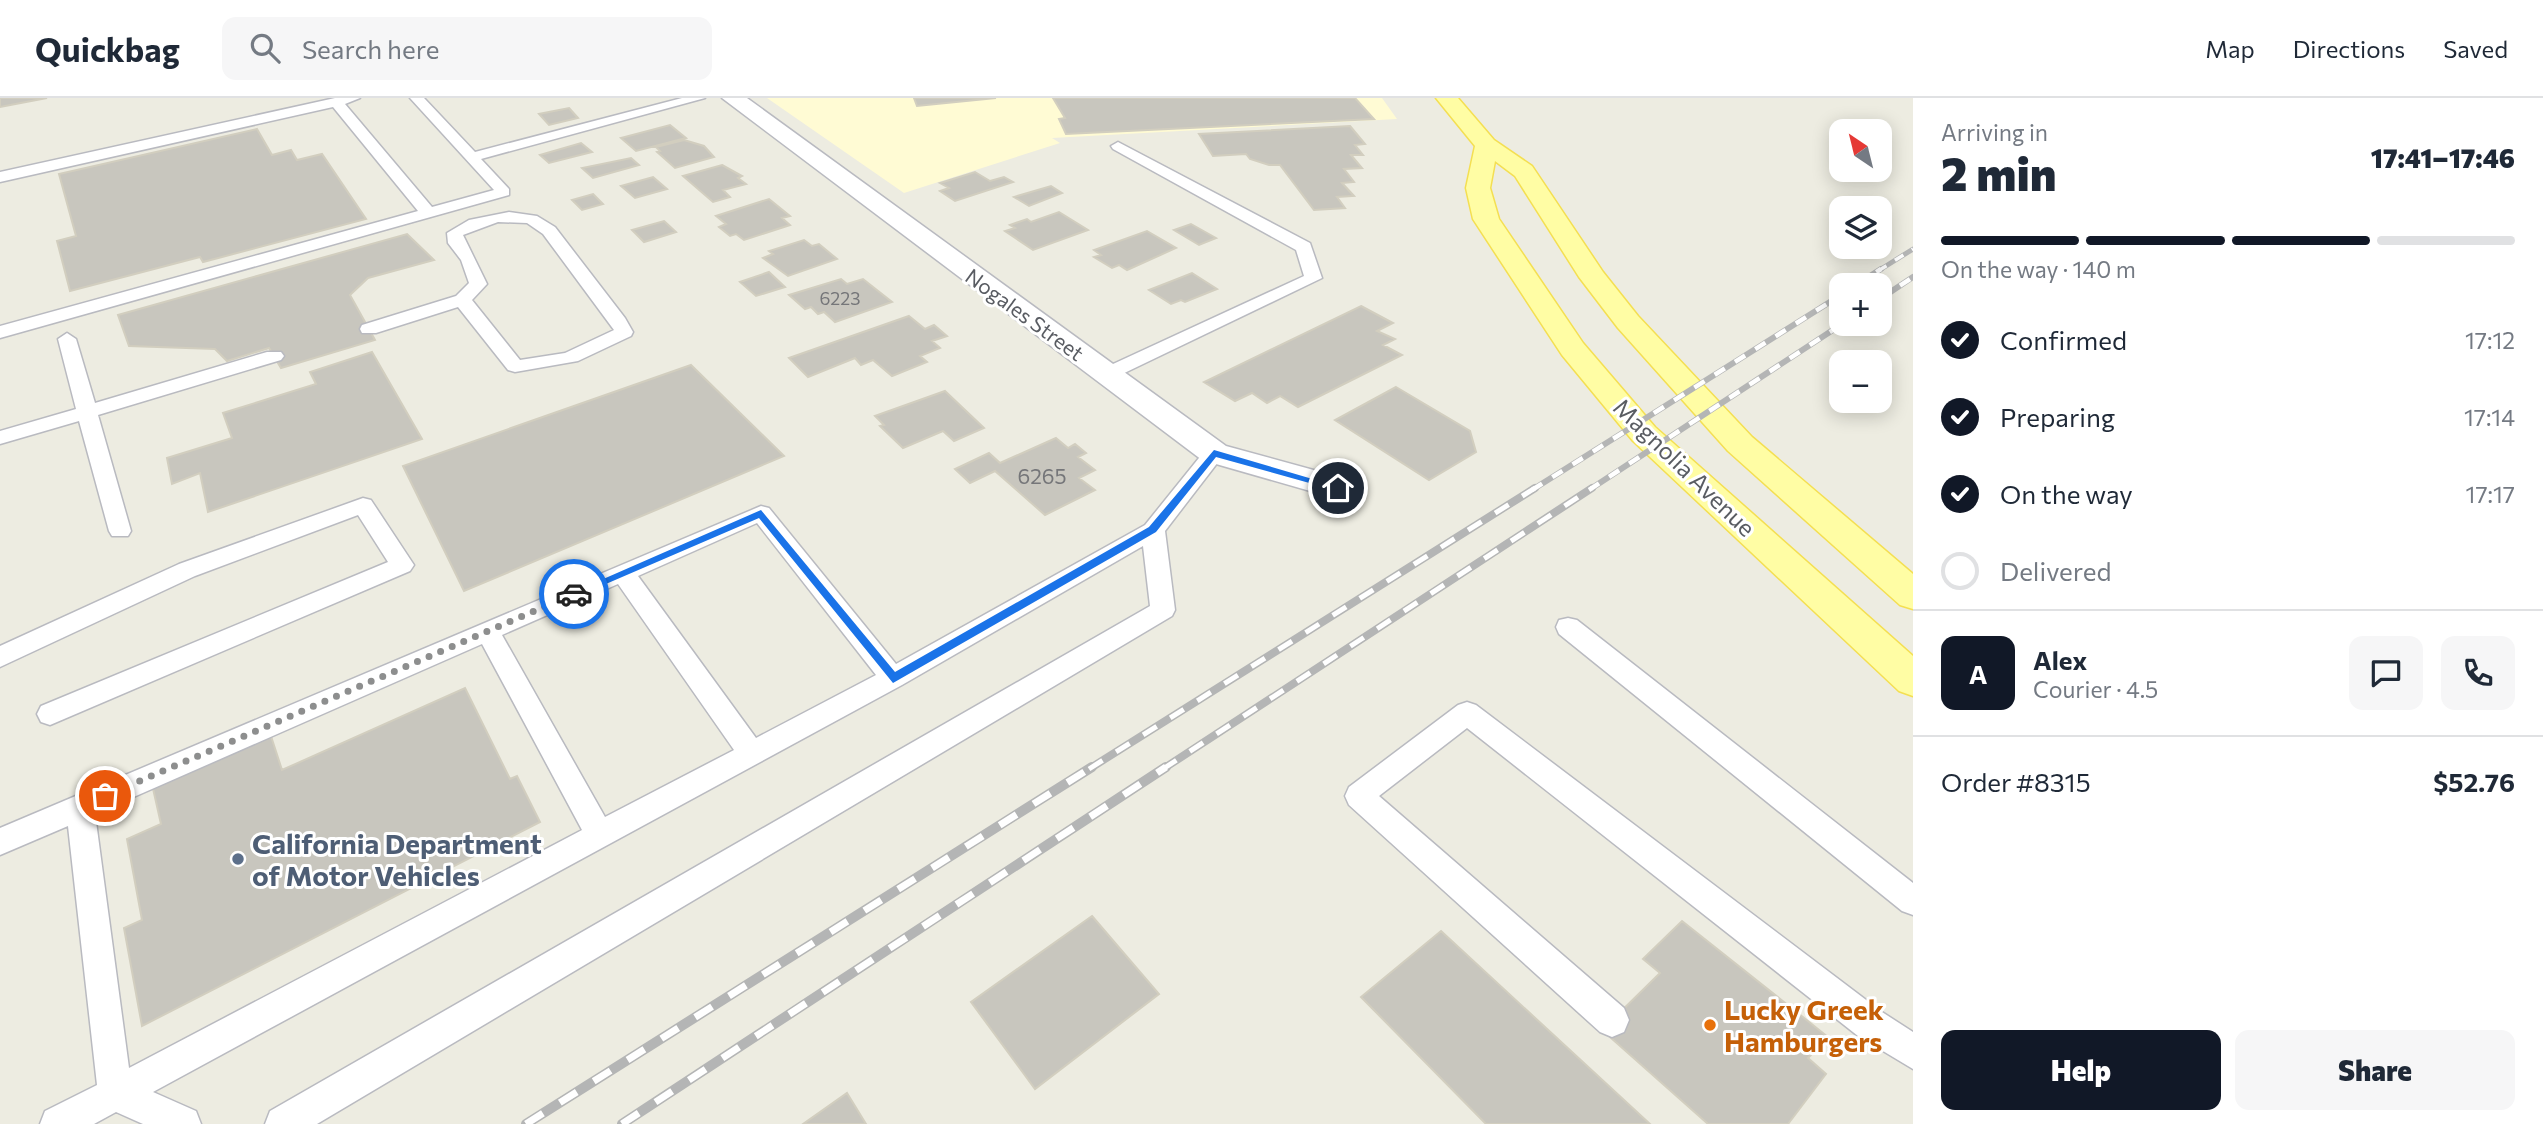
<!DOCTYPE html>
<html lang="en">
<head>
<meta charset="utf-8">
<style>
	:root { --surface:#fff; --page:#f6f6f7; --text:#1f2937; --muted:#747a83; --line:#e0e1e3; --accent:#111827 }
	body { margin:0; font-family:Commissioner,sans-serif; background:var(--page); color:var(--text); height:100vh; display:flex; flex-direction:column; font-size:26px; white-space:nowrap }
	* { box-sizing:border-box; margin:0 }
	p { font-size:23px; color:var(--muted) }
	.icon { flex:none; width:38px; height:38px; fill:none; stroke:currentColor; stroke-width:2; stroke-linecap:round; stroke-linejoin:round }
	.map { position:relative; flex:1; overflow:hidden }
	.panel { display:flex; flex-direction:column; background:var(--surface); width:630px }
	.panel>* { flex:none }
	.needle { width:46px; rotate:325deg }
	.tools { position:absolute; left:1829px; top:21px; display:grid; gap:14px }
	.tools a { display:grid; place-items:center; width:63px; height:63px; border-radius:14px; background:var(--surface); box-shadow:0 4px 18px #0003; font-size:35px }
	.pin { position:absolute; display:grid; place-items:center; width:60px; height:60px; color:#fff; margin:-30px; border:4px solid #fff; border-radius:50%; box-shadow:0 2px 7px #0007 }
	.courier { position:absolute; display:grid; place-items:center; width:70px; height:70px; margin:-35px; border:5px solid #1a73e8; border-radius:50%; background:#fff; color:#222; box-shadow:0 2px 9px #0007 }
	.summary em { font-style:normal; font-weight:800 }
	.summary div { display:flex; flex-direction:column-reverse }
	.summary { display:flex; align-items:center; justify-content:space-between; height:119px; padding:0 28px }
	h1 { font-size:46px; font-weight:800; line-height:52px }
	.bar { display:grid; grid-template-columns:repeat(4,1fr); gap:10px 7px; align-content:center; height:84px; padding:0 28px }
	.bar i { height:9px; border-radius:5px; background:var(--line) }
	.bar .active { background:var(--accent) }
	.bar p { grid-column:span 4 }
	.line { display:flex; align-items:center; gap:18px; padding:0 28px; border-top:2px solid var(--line) }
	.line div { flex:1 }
	.round { display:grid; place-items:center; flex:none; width:74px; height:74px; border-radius:14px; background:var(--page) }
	ol { padding:0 28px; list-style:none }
	li { display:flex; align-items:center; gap:21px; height:77px }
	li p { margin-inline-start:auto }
	li .icon { padding:7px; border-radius:50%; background:var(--accent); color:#fff; stroke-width:4 }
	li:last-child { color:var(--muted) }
	li i { width:38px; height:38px; border:4px solid var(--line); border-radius:50% }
	.primary-button { display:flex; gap:14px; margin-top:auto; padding:14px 28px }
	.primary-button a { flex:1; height:80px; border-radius:14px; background:var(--accent); color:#fff; font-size:28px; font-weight:800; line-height:80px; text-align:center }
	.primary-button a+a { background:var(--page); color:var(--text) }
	header { display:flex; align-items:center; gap:42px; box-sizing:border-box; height:98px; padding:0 35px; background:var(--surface); border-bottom:2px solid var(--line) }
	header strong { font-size:33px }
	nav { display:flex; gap:38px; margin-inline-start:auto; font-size:24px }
	.search { width:490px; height:63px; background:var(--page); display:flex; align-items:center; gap:18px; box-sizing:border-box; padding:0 24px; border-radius:14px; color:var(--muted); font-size:26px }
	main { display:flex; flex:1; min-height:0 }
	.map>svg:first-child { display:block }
	.commercial { fill:#fffbd4 }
	.building { fill:#c8c6be; stroke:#d2cebf; stroke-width:2 }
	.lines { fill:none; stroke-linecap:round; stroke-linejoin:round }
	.lane-casing { stroke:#b9bac0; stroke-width:3 }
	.street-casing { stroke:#b9bac0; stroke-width:3 }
	.primary-casing { stroke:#f4df52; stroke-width:3 }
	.lane { fill:#fff; fill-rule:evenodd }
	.street { fill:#fff; fill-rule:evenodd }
	.primary { fill:#fffda4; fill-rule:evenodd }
	.rail-far3-casing { stroke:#b4b5b5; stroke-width:5 }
	.rail-far2-casing { stroke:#b4b5b5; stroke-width:6 }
	.rail-far1-casing { stroke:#b4b5b5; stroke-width:8 }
	.rail-casing { stroke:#b4b5b5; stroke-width:10 }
	.rail-far3 { stroke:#fff; stroke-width:3.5; stroke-dasharray:10; stroke-linecap:butt }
	.rail-far2 { stroke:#fff; stroke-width:4.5; stroke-dasharray:12; stroke-linecap:butt }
	.rail-far1 { stroke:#fff; stroke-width:5; stroke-dasharray:16; stroke-linecap:butt }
	.rail { stroke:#fff; stroke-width:7; stroke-dasharray:20; stroke-linecap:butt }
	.route { fill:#1a73e8 }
	.done { stroke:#8d8e8e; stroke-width:7; stroke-dasharray:0 12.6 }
	.service-dot { fill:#5c6f8a; stroke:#fff; stroke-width:2.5 }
	.food-dot { fill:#e8710a; stroke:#fff; stroke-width:2.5 }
	.labels { text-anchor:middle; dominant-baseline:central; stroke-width:6; stroke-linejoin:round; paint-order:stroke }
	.far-number-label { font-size:18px; fill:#757679 }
	.far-street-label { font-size:21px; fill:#595c62; stroke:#fff }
	.number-label { font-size:21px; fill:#757679 }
	.street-label { font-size:24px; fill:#595c62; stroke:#fff }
	.near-service-label { font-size:28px; font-weight:bold; fill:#4e5e75; stroke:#fff; text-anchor:start }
	.near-food-label { font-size:28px; font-weight:bold; fill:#c56008; stroke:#fff; text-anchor:start }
</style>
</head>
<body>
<header>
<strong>Quickbag</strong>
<div class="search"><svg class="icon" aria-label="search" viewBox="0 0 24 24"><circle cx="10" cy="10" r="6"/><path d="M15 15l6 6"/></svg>Search here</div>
<nav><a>Map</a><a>Directions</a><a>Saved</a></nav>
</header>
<main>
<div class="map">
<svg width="1913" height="1026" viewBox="0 0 1913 1026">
	<rect width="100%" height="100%" fill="#edece1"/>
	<path class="commercial" d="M767 0H1382L1397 21 1052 40 1060 45 904 95Z"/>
	<path class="building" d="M0 0H47L0 9Z
		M914 0H996L917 8Z
		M1053 0H1355L1374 21 1066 36 1059 21 1065 20Z
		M569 10 578 20 549 27 539 16Z
		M670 27 686 40 636 53 621 40Z
		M1350 28 1365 46 1355 47 1363 57H1351L1362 70 1344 71 1354 84 1342 85 1354 98 1337 99 1345 110 1314 112 1280 67H1269L1250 61 1246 56 1213 58 1199 36Z
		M257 31 272 57 291 52 297 62 322 56 366 121 203 164 200 159 70 193 57 143 76 138 59 76Z
		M684 42 704 48 714 59 675 70 657 54 660 53 656 49Z
		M581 45 592 54 549 65 540 57Z
		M631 60 639 67 593 80 582 70Z
		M722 67 742 78 738 80 746 86 723 92 730 99 713 104 683 78Z
		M975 74 990 83 1004 79 1013 84 955 103 940 93 949 90 940 85Z
		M653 79 667 91 635 100 621 88Z
		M1051 88 1062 95 1029 108 1014 99Z
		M593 96 603 106 582 112 572 102Z
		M769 101 790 118 782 120 790 127 744 142 736 136 730 138 719 129 726 126 716 118Z
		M1059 114 1088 132 1033 152 1005 133 1015 130 1010 127 1027 121 1031 124Z
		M664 123 676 134 644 144 632 132Z
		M1191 126 1216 140 1199 147 1174 132Z
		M1147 133 1176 150 1127 172 1119 167 1112 170 1094 159 1101 157 1094 152Z
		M407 136 434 162 368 180 350 197 375 242 281 270 269 250 227 263 215 251 129 248 118 217Z
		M804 142 812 148 819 146 837 161 788 178 763 160 773 156 769 153Z
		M769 174 785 189 756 198 740 184Z
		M1192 175 1217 191 1185 204 1181 202 1171 206 1149 192Z
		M841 181 847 186 863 181 892 204 835 224 824 214 818 216 811 209 805 211 789 197Z
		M1361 208 1393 225 1377 233 1395 241 1383 247 1402 257 1298 309 1280 298 1267 305 1252 295 1235 303 1204 284Z
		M909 218 925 231 934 227 947 238 932 243 940 250 920 258 927 264 892 278 873 262 861 267 855 260 808 279 789 260Z
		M372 254 422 341 208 414 200 375 172 386 167 360 232 340 223 315 316 286 310 274Z
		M691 267 784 358 464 493 403 368Z
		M1396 289 1470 333 1476 354 1429 382 1335 322Z
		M945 293 984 330 954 343 943 333 903 350 880 328 884 327 875 318Z
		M1056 340 1068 350 1075 346 1086 355 1078 359 1095 372 1079 380 1095 392 1045 417 995 373 970 385 955 371 989 355 1000 365Z
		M465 590 510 681 517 678 540 724 142 928 124 830 142 822 127 741 161 726 152 686 270 635 282 672Z
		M1092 818 1159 896 1035 991 971 904Z
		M1682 823 1828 939 1808 960 1826 976 1788 1026H1708L1602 932 1660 875 1643 861Z
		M1441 833 1650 1026H1486L1361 899Z
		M847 995 866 1026H803Z"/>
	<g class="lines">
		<g class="lane-casing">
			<path id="lane" d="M335 0H360L345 6 432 109 494 92 410 0H424L475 54 682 0H705L481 61 509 91V97L0 240V228L418 113 333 9 0 84V74Z
				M1118 44 1310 145 1322 180 1114 280H1100L1097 276 1100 272 1304 178 1296 152 1113 51 1111 48Z
				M509 114 537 118 555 129 625 220 633 234 631 238 578 263 515 274 508 272 458 209 376 235H362L360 231 362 227 456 198 469 185 461 162 448 145 447 135 469 122ZM498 124 527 125 543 136 614 232 565 255 520 262 472 202 487 186 463 137Z
				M67 235 76 241 95 305 267 254H281L284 258 281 262 98 317 131 433 128 438H112L109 433 79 323 0 346V333L76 311 58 241Z
				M1214 348 1225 355 1165 433 1175 512 1172 518 317 1026H265L270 1013 1150 508 1143 448 902 587 153 994 196 1013 201 1026H143L116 1014 94 1026H40L45 1013 97 987 68 728 0 757V730L761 408 769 410 896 566 1145 427 1207 350ZM757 425 876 577 756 640 638 478ZM618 486 734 652 605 719 502 537ZM482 546 582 732 129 970 95 716Z
				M363 400 371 402 410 461 414 467 410 473 50 627 41 624 37 616 41 608 388 464 358 417 195 478 0 569V548L179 466Z
				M1568 520 1577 522 1913 785V817L1902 813 1559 536 1556 529 1559 522Z
				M1467 604 1476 607 1882 914 1913 934V971L1858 938 1467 630 1379 698 1624 910 1629 922 1624 934 1612 939 1600 934 1349 707 1345 698 1349 689 1458 607Z"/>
		</g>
		<g class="street-casing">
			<path id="street" d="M722 0H747L1226 348 1350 382 1355 390 1350 398 1338 401 1202 362Z"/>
		</g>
		<g class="primary-casing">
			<path id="primary" d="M1436 0H1458L1494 42 1532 68 1603 174 1638 218 1752 339 1913 476V511L1900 507 1728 353 1618 230 1579 179 1515 78 1495 63 1490 90 1499 121 1583 245 1655 329 1913 558V598L1899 593 1633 343 1562 257 1473 121 1466 90 1475 48Z"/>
		</g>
		<use href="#lane" class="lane"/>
		<use href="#street" class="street"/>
		<use href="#primary" class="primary"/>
		<g class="rail-far3-casing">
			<path id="rail-far3" d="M1878 173 1913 151"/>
		</g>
		<g class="rail-far2-casing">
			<path id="rail-far2" d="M1856 187 1881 171
				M1880 201 1913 179
				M1532 392 1841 197
				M1589 392 1842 226"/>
		</g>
		<g class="rail-far1-casing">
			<path id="rail-far1" d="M1089 671 1535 390
				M1163 671 1592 390"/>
		</g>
		<g class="rail-casing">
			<path id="rail" d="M526 1026 1092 669
				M622 1026 1166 669"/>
		</g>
		<use href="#rail-far3" class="rail-far3"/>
		<use href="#rail-far2" class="rail-far2"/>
		<use href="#rail-far1" class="rail-far1"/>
		<use href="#rail" class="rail"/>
	</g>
	<path class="route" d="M1214 352 1343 390 1338 393 1216 359 1156 434 893 585 759 420 578 498 569 496 761 412 895 574 1149 429Z"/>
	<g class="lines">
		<path class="done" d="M105 698 574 496"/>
	</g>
	<circle class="service-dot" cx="238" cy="761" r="7"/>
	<circle class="food-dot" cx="1710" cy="927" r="7"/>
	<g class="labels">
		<g class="far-number-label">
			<text x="840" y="200">6223</text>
		</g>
		<g class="far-street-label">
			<text transform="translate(1025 216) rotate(36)">Nogales Street</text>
		</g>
		<g class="number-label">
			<text x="1042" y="377">6265</text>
		</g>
		<g class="street-label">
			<text transform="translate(1685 369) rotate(44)">Magnolia Avenue</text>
		</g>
		<g class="near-service-label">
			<text x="252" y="745">California Department<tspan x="252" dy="32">of Motor Vehicles</tspan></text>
		</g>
		<g class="near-food-label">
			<text x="1724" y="911">Lucky Greek<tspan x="1724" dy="32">Hamburgers</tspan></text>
		</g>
	</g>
</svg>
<div class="tools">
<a><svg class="needle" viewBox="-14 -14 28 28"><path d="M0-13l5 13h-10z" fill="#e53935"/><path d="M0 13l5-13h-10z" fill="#747a83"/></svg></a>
<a><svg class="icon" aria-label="layers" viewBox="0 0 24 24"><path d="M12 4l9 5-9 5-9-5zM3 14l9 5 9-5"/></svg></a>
<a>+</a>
<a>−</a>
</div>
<div class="pin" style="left:105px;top:698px;background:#ea580c"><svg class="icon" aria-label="bag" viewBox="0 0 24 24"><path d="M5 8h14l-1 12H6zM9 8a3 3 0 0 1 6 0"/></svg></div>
<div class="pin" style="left:1338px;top:390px;background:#1f2937"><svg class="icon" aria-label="home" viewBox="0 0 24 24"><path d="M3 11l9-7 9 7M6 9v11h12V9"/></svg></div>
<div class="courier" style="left:574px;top:496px"><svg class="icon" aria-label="car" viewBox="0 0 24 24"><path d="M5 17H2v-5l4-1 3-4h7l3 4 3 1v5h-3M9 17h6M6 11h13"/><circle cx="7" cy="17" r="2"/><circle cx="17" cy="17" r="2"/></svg></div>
</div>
<section class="panel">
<div class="summary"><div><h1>2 min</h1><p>Arriving in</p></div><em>17:41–17:46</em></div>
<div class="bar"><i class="active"></i><i class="active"></i><i class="active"></i><i></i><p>On the way · 140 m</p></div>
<ol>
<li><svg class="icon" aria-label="check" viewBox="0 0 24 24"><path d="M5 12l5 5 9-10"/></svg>Confirmed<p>17:12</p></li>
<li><svg class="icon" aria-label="check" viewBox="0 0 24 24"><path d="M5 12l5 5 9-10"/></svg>Preparing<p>17:14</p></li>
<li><svg class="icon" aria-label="check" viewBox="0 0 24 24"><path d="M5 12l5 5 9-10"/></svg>On the way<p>17:17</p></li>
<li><i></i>Delivered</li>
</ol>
<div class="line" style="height:126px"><b class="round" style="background:var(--accent);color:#fff">A</b><div><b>Alex</b><p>Courier · 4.5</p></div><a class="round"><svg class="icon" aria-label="chat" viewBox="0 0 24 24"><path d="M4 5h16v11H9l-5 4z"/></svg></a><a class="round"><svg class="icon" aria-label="phone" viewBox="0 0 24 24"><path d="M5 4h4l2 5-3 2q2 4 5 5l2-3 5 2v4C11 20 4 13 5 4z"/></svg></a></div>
<div class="line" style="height:91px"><div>Order #8315</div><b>$52.76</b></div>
<div class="primary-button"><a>Help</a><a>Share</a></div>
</section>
</main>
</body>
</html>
